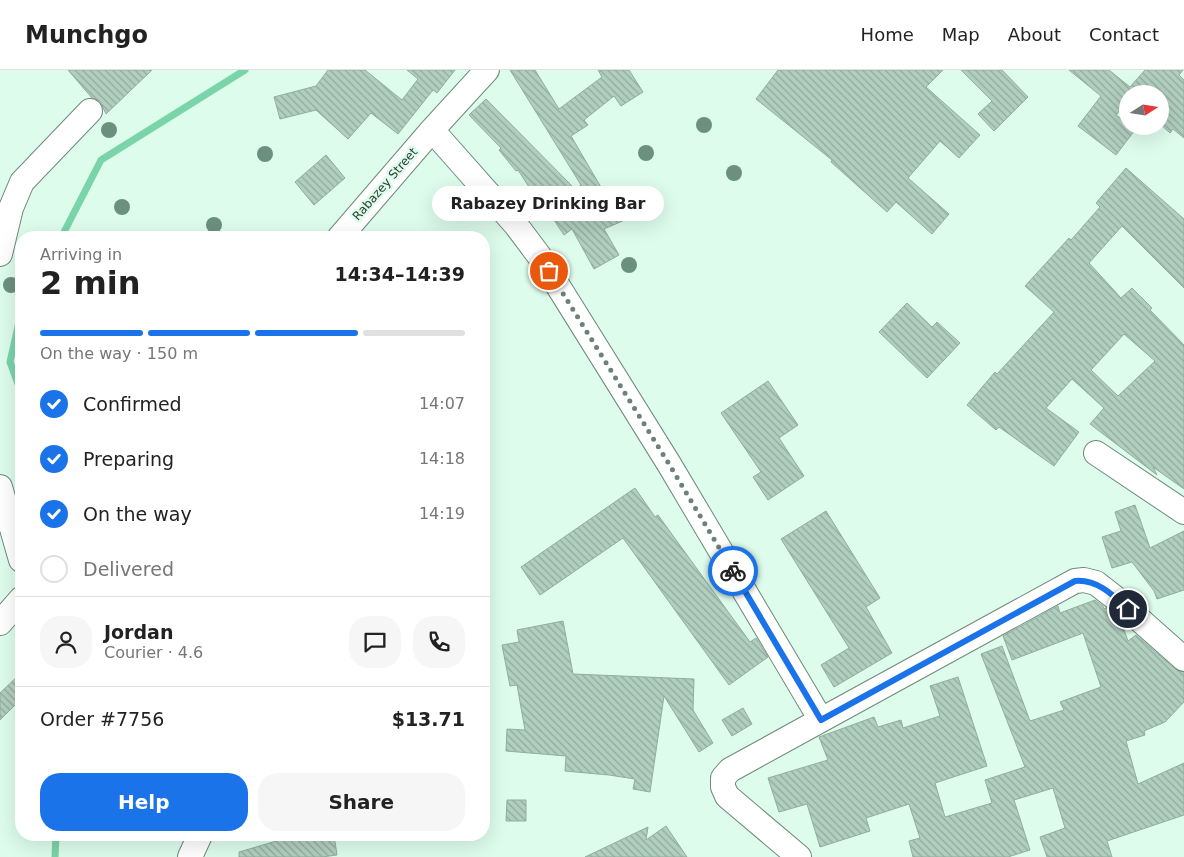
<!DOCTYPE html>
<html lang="en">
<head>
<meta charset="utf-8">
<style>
	:root { --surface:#fff; --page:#f6f6f6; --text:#222; --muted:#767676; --line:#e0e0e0; --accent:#1a73e8 }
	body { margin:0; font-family:"DejaVu Sans",sans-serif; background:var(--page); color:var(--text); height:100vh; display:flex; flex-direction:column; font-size:19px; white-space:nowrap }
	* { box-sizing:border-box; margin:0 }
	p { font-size:16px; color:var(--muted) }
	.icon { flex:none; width:28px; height:28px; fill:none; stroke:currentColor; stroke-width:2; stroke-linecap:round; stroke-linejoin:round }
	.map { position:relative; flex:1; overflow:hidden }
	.sheet { position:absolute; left:15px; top:161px; width:475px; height:610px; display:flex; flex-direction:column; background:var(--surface); border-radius:20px; box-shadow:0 5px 20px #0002 }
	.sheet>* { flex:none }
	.needle { width:32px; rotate:78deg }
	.buttons { position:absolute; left:1119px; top:15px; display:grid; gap:10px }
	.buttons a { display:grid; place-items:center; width:50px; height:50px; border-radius:50%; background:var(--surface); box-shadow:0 5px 20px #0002; font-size:25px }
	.pin { position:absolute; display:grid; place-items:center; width:42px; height:42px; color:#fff; margin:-21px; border:2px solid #fff; border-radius:50%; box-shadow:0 1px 5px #0007 }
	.courier { position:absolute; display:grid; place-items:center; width:50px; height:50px; margin:-25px; border:4px solid #1a73e8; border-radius:50%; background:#fff; color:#222; box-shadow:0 1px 6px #0007 }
	.bubble { position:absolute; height:35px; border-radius:18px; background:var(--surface); box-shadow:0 5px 20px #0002; font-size:16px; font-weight:700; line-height:35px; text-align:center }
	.headline em { font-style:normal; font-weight:700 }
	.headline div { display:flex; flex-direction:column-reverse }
	.headline { display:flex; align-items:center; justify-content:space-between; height:85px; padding:0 25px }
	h1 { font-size:32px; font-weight:700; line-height:38px }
	.bar { display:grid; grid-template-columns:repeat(4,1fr); gap:8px 5px; align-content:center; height:60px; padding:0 25px }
	.bar i { height:6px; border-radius:4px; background:var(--line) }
	.bar .selected { background:var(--accent) }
	.bar p { grid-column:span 4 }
	.line { display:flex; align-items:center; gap:12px; padding:0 25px; border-top:1px solid var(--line) }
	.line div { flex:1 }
	.round { display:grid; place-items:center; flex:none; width:52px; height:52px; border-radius:20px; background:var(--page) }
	ol { padding:0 25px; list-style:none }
	li { display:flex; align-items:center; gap:15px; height:55px }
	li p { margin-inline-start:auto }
	li .icon { padding:5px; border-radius:50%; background:var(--accent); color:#fff; stroke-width:4 }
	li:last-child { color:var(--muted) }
	li i { width:28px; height:28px; border:2px solid var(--line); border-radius:50% }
	.button { display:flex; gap:10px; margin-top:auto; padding:10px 25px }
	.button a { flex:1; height:58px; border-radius:20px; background:var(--accent); color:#fff; font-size:20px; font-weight:700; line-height:58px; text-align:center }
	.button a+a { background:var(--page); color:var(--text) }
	header { display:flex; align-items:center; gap:30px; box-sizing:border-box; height:70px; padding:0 25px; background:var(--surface); border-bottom:1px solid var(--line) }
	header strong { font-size:24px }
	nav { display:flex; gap:28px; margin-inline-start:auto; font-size:18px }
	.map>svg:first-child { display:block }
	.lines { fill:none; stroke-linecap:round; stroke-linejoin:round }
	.stream { stroke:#7ad4aa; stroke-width:7 }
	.building { fill:url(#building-back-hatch); stroke:#90ae9f; fill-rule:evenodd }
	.minor-casing { stroke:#6d8a7b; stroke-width:26 }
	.minor { stroke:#fff; stroke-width:24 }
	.tree { fill:#6c9080 }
	.done { stroke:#6e8177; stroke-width:5; stroke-dasharray:0 9 }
	.route { stroke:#1a73e8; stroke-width:6 }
	.labels { text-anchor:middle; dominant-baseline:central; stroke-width:5; stroke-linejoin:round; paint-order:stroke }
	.street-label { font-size:12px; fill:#323f38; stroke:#ddfcec }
</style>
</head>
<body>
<header>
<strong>Munchgo</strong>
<nav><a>Home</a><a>Map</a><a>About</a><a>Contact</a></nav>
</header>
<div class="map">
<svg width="1184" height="787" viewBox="0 0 1184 787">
	<defs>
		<pattern id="building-back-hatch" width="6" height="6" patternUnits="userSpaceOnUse" patternTransform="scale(1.25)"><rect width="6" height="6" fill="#b1cfbf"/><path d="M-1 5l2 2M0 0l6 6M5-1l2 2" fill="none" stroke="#91a99c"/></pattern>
	</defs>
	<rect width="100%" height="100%" fill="#ddfcec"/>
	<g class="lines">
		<path class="stream" d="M61 168 101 90 245 0
			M21 243 10 292 21 322
			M55 787 56 765"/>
	</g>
	<path class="building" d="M68 0H152L106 44 100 31 92 28Z
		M328 0H365L402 30 418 9 407 0H455L437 23 433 20 398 64 371 43 348 69 316 40 280 49 274 27 316 16Z
		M510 0H535L559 39 602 7 598 0H629L643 22 621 36 614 26 584 50 588 55 571 66 605 124 622 117 634 146 604 159 619 185 594 199 572 159 564 165 544 135 542 137 518 100 516 101 499 80 501 78 469 45 486 29 575 119 581 115Z
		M778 0H943L926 17 980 65 959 88 940 71 908 108 949 144 932 164 896 132 887 142 831 92 832 90 756 29Z
		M961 0H1002L1028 27 994 61 978 44 992 31Z
		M1069 0H1109L1130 17 1145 0H1183L1179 5 1184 10V68L1173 59 1170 63 1160 54V24H1128V31L1116 45 1128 54V56H1130L1135 60 1116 85 1078 56 1101 26Z
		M326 85 345 108 314 135 295 112Z
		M1126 98 1184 149V218L1122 156 1089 193 1121 228 1132 218 1152 238 1150 240 1184 275V419L1153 397 1157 405 1090 354 1104 338 1072 309 1046 338 1079 362 1054 396 999 357 996 360 967 335 995 302 997 304 1054 242 1025 216 1069 168 1071 170 1100 137 1096 133ZM1124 264 1155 291 1118 326 1091 300Z
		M907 233 932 257 937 252 960 273 927 308 879 262Z
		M768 311 798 355 779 368 804 406 768 430 753 407 761 402 721 343Z
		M635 418 655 447 658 445 750 572 756 568 768 587 729 615 623 468 540 525 521 497Z
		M1135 435 1150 478 1184 461V520L1157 529 1154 521 1132 492 1112 498 1102 467 1121 461 1115 442Z
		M826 441 880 528 866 537 892 583 834 617 821 595 849 578 781 469Z
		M1095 530 1103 536 1104 539 1106 538 1121 551 1128 571 1136 565 1175 599 1184 602V632L1165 652 1144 661 1145 665 1126 671 1138 714 1184 693V745L1107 771 1112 787H1047L1040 767 1065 758 1053 718 1014 730 1030 780 1008 787H913L909 771 920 768 909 734 866 748 870 761 820 777 807 734 779 742 768 708 828 690 819 667 874 647 878 657 901 650 903 658 940 646 930 616 958 607 987 696 935 713 945 747 992 733 985 710 1025 697 981 584 1002 576 1030 651 1064 640 1060 632 1101 617 1083 563 1012 590 1003 566 1058 536 1060 543Z
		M563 551 573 604 694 609 693 640 713 673 699 682 664 626 650 722 633 719 635 709 609 705 565 701 566 686 506 681 507 659 525 660 517 615 510 616 502 575 519 572 517 560Z
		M21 603V629L0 650V623Z
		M743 638 752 654 732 666 722 650Z
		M507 730H526V751H506Z
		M666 756 687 787H585L648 757 646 770Z
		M297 765H334L337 785 322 787H239V782Z"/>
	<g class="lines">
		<g class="minor-casing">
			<path id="minor" d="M432 60 516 155 540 187 669 394 821 650 1075 511 1084 510 1096 513 1114 527 1184 589
				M339 168 432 60 487 0
				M0 184 11 138 22 112 90 41
				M1096 383 1184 442
				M0 417 21 490
				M0 553 21 529
				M190 787 200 765
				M799 787 727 726 723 717V708L730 700 821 650"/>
		</g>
		<use href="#minor" class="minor"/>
	</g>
	<g class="tree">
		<circle cx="704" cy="55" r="8"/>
		<circle cx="109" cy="60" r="8"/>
		<circle cx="646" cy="83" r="8"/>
		<circle cx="265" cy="84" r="8"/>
		<circle cx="734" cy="103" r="8"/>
		<circle cx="122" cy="137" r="8"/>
		<circle cx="214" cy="155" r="8"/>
		<circle cx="629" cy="195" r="8"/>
		<circle cx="11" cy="215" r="8"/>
	</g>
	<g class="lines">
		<path class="done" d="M549 201 669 394 733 501"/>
		<path class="route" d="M733 501 821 650 1075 511C1097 509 1113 525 1128 539"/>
	</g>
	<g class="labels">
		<g class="street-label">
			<text transform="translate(385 114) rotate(-49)">Rabazey Street</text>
		</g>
	</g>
</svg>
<div class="buttons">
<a><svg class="needle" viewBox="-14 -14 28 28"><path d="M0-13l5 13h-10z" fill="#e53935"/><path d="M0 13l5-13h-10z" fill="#767676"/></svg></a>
</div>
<div class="pin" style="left:549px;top:201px;background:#ea580c"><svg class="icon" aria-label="bag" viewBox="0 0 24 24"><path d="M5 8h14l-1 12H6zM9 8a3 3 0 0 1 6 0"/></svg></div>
<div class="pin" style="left:1128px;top:539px;background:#1f2937"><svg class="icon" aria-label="home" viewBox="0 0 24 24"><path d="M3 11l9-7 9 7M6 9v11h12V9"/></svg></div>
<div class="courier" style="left:733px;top:501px"><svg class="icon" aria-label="bike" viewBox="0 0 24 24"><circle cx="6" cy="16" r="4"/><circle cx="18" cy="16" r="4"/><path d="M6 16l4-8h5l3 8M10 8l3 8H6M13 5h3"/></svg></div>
<div class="bubble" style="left:432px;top:116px;width:232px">Rabazey Drinking Bar</div>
<section class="sheet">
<div class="headline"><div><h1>2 min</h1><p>Arriving in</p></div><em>14:34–14:39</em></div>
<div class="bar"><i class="selected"></i><i class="selected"></i><i class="selected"></i><i></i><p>On the way · 150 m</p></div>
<ol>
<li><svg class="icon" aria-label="check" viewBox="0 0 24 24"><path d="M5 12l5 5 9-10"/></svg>Confirmed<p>14:07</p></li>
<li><svg class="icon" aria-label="check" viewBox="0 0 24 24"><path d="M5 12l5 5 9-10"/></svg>Preparing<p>14:18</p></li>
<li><svg class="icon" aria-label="check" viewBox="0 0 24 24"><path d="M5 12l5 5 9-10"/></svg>On the way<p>14:19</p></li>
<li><i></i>Delivered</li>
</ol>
<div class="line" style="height:90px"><a class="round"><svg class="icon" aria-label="person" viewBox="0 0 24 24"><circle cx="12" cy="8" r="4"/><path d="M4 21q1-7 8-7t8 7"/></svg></a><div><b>Jordan</b><p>Courier · 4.6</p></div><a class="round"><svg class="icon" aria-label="chat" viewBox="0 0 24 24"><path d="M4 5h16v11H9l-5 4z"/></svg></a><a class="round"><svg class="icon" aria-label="phone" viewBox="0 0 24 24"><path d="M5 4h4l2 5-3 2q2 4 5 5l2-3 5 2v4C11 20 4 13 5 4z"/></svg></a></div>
<div class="line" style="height:65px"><div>Order #7756</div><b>$13.71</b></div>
<div class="button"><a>Help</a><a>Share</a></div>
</section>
</div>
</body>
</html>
